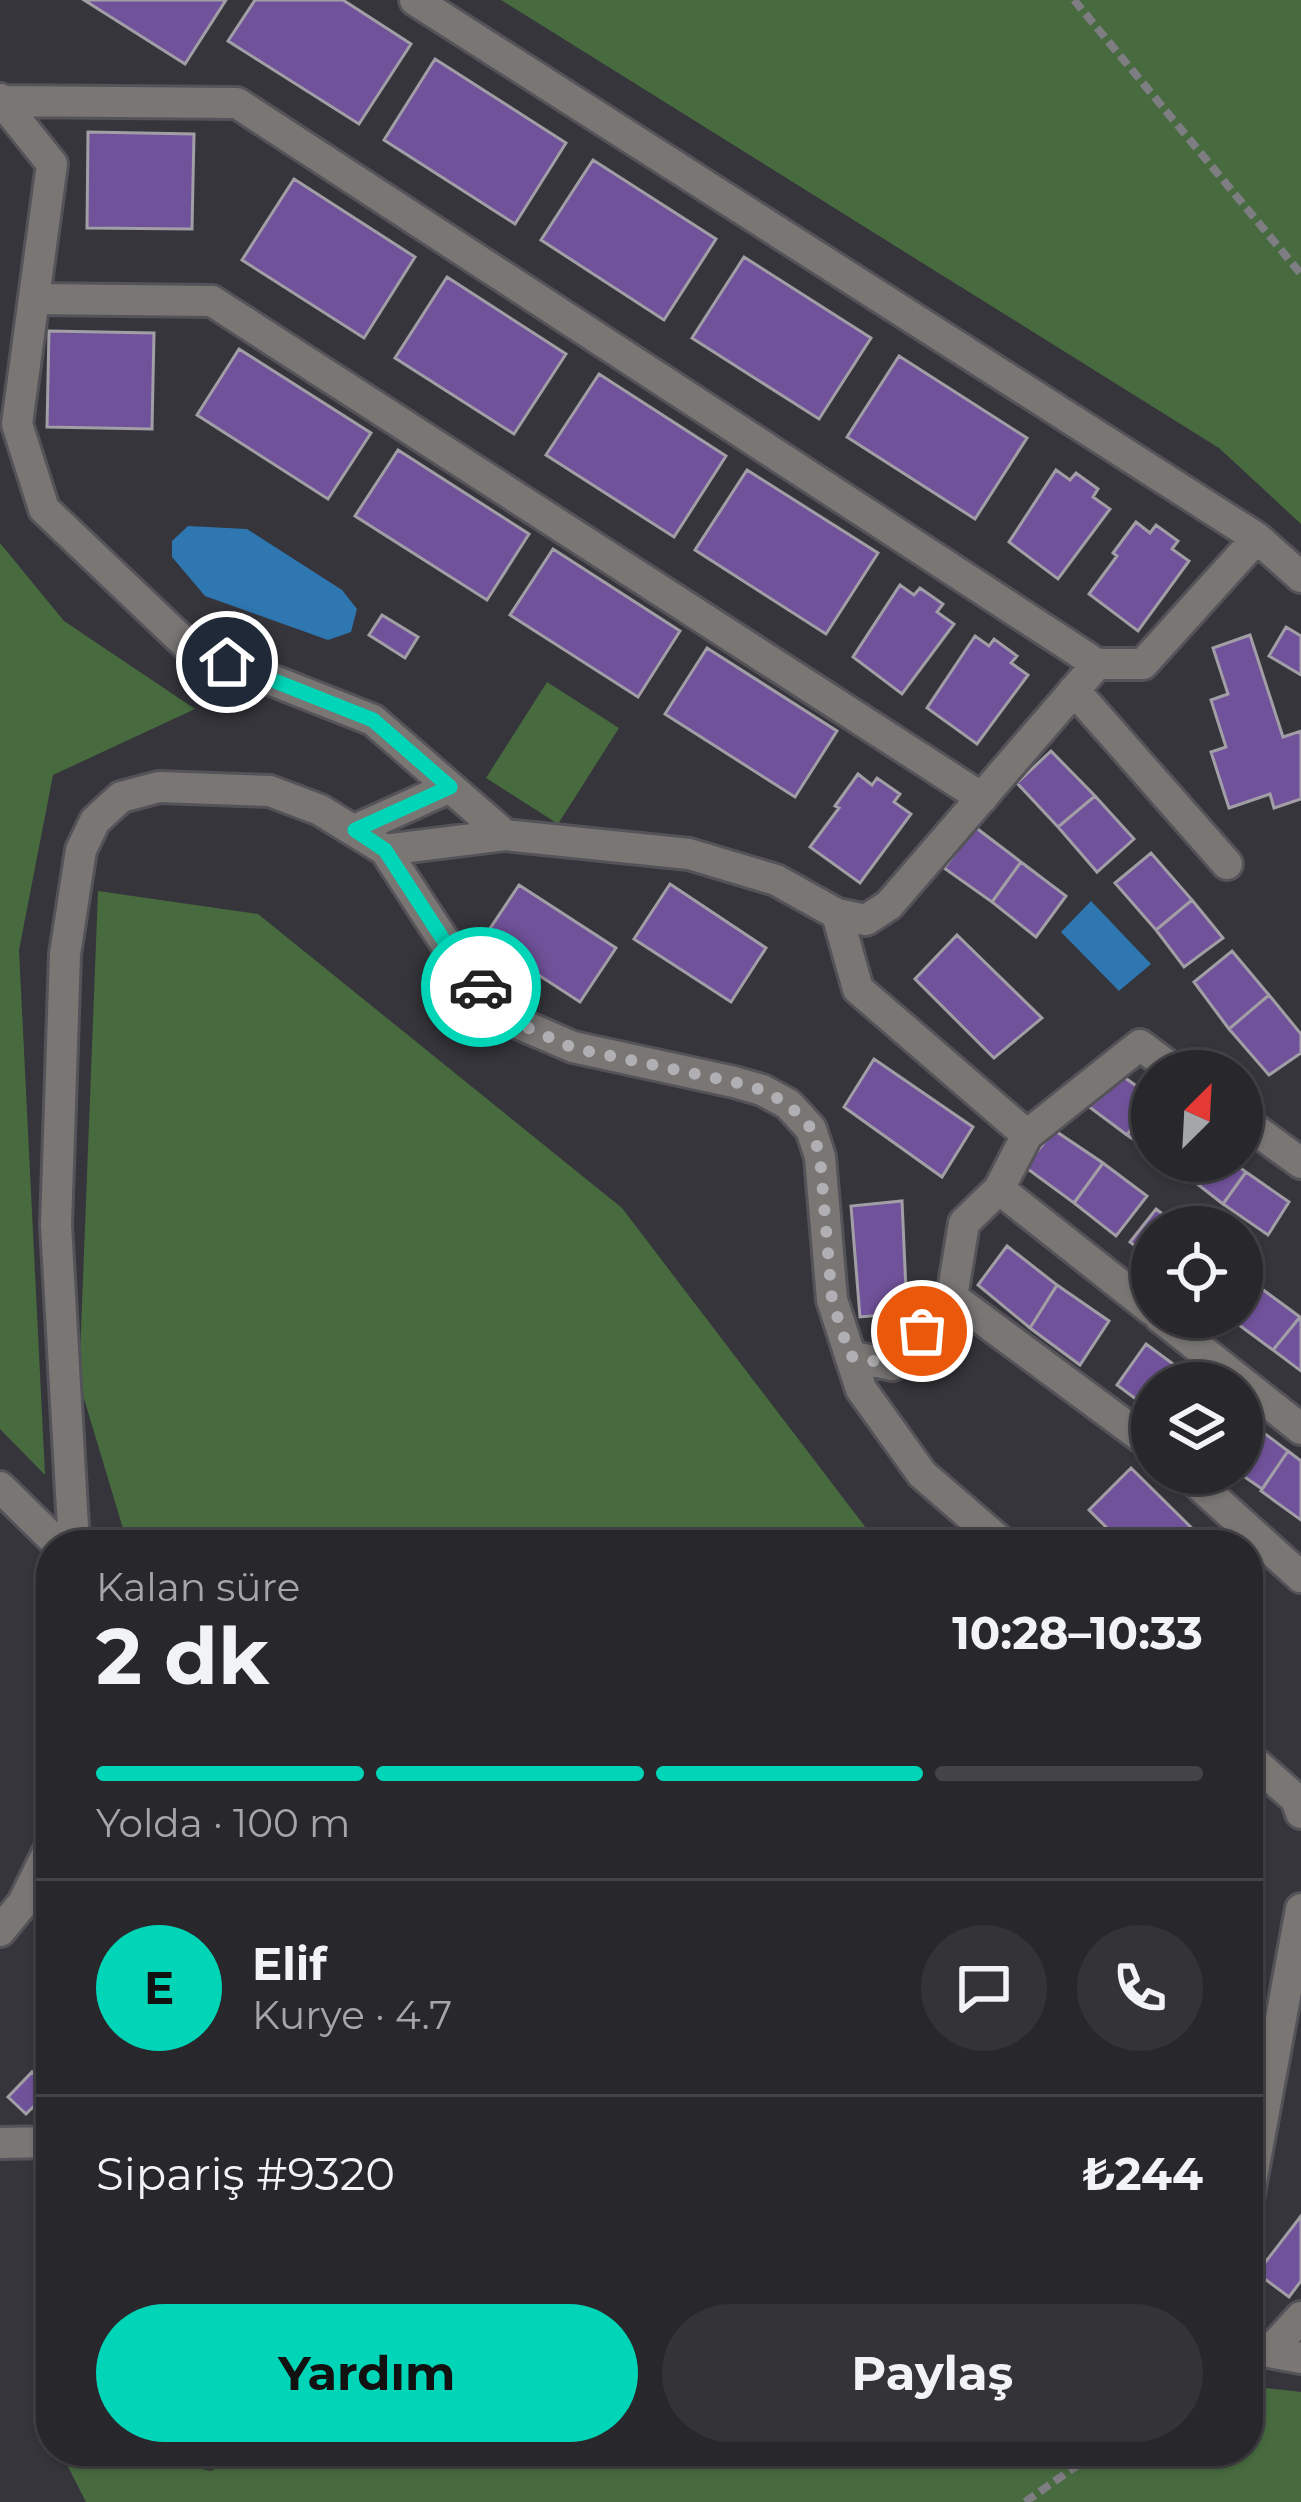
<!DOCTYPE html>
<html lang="tr">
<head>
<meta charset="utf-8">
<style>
	:root { --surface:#28282c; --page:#343438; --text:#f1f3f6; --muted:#a5a6a9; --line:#444448; --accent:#00d5b7 }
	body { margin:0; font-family:Montserrat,sans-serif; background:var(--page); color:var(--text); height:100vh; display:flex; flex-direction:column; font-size:45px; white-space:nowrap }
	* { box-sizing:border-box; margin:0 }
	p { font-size:39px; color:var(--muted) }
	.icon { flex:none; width:66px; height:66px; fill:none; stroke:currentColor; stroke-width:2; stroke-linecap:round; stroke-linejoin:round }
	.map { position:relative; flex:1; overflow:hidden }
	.drawer { position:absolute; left:36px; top:1530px; width:1227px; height:936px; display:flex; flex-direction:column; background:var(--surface); border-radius:48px; box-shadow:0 3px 9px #0004,0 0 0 3px var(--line) }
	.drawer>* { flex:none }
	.needle { width:78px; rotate:24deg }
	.fabs { position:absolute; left:1131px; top:1050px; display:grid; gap:24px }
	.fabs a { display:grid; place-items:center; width:132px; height:132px; border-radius:50%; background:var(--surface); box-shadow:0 3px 9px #0004,0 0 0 3px var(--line); font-size:60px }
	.pin { position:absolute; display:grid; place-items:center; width:102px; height:102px; color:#fff; margin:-51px; border:6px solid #fff; border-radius:50%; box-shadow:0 3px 12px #0007 }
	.courier { position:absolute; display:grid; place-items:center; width:120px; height:120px; margin:-60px; border:9px solid #00d5b7; border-radius:50%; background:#fff; color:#222; box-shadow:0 3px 15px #0007 }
	.summary em { font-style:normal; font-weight:700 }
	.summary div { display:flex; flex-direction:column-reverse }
	.summary { display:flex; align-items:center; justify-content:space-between; height:204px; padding:0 60px }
	h1 { font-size:78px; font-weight:700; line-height:90px }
	.bar { display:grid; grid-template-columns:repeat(4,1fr); gap:18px 12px; align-content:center; height:144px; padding:0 60px }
	.bar i { height:15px; border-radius:9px; background:var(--line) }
	.bar .active { background:var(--accent) }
	.bar p { grid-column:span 4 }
	.line { display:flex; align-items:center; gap:30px; padding:0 60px; border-top:3px solid var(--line) }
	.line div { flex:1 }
	.round { display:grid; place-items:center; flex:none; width:126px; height:126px; border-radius:63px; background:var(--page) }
	.cta { display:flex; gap:24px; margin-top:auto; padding:24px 60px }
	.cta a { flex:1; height:138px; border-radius:72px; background:var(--accent); color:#111; font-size:48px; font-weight:700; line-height:138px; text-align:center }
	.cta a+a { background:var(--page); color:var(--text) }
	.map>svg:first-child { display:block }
	.green { fill:#476b3f }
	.water { fill:#2f77b1 }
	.building { fill:#70529a; stroke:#a19ea5; stroke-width:3 }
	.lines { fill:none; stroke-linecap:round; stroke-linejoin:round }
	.minor-casing { stroke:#545359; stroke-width:36 }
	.path { stroke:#7d7d82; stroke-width:8; stroke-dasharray:12 6; stroke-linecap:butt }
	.minor { stroke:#797674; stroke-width:30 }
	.done { stroke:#b0afb3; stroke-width:12; stroke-dasharray:0 21.6 }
	.route { stroke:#00d5b7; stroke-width:15 }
</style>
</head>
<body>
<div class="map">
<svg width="1301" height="2502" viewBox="0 0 1301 2502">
	<rect width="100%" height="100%" fill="#36353b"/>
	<path class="green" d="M501 0H1301V524L1219 448Z
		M0 543 64 621 195 709 53 775 19 950 45 1475 0 1429Z
		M547 682 619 728 558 824 486 778Z
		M98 891 258 914 622 1208 879 1545H128L79 1382Z
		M1248 2386 1301 2392V2502H86L60 2451H119L211 2471 248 2451H1248Z"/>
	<path class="water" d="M188 526 247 529 342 590 357 609 351 632 328 640 205 596 172 557V541Z
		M1091 901 1151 964 1119 991 1061 932Z"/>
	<path class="building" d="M84 0H226L185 64Z
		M255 0H343L411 44 359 124 228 41Z
		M435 59 566 143 515 224 384 140Z
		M88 132 194 134 192 229 87 228Z
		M593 160 716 239 664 320 541 240Z
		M294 179 415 257 364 338 242 260Z
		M744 257 871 338 819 419 692 338Z
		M447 277 566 354 514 434 395 358Z
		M49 331 154 333 152 429 47 427Z
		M239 349 371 433 328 499 197 415Z
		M899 356 1027 438 975 519 847 437Z
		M599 374 726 456 674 537 546 455Z
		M398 450 529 534 487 600 355 516Z
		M747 470 878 553 826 634 695 550Z
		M1056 470 1070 480 1076 473 1098 489 1093 497 1110 509 1058 579 1009 542Z
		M1136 522 1150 533 1156 525 1178 541 1172 549 1189 561 1138 631 1089 594 1117 556 1113 553Z
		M553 549 680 631 638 697 510 615Z
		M900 585 914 595 920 588 943 604 937 612 954 624 902 694 853 657Z
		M382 615 418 637 405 658 369 635Z
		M1286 627 1301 636V675L1269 656Z
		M1250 635 1283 737 1301 731V799L1274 808 1270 794 1229 808 1211 752 1226 747 1211 700 1228 694 1213 648Z
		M975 636 989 646 994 639 1017 656 1011 663 1028 675 977 744 927 708Z
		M707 648 837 731 795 797 665 714Z
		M1051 751 1095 796 1058 827 1017 783Z
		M858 774 872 785 877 778 900 794 894 802 911 814 860 883 810 847 839 808 835 806Z
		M1095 796 1134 839 1097 872 1058 827Z
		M975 827 1021 862 992 902 944 868Z
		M1151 853 1192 900 1156 930 1115 883Z
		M1021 862 1066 896 1036 937 992 902Z
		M670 884 766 948 731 1002 634 939Z
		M519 885 616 948 580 1002 483 939Z
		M1192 900 1223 938 1184 967 1156 930Z
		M957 935 1042 1018 994 1058 915 979Z
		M1232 951 1269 995 1229 1029 1194 982Z
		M1269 995 1301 1034V1053L1269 1075 1229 1029Z
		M874 1059 973 1127 942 1177 844 1107Z
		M1114 1070 1152 1097 1127 1135 1088 1106Z
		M1152 1097V1152L1127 1135Z
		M1054 1130 1103 1163 1074 1203 1025 1167Z
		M1183 1161H1231L1246 1172 1223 1204 1178 1169Z
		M1103 1163 1147 1196 1116 1236 1074 1203Z
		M1246 1172 1289 1202 1268 1235 1223 1204Z
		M902 1201 907 1313 860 1317 851 1206Z
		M1156 1209 1180 1227H1152V1259L1130 1242Z
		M1007 1246 1057 1285 1030 1328 978 1285Z
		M1057 1285 1109 1321 1080 1365 1030 1328Z
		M1258 1286 1300 1317 1273 1350 1231 1319 1242 1317V1305Z
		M1300 1317 1301 1318V1371L1273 1350Z
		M1146 1344 1192 1378 1189 1383H1152V1411L1117 1385Z
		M1244 1418 1288 1451 1262 1489 1239 1473Z
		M1288 1451 1301 1461V1520L1261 1491Z
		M1131 1468 1209 1545H1124L1089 1510Z
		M51 2068V2121L35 2105 26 2114 8 2097 32 2072 40 2080Z
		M1301 2216V2281L1289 2297 1257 2273Z"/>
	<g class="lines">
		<g class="minor-casing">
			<path id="minor" d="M415 0 1257 538 1301 577
				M0 99 52 164 17 424 44 509 190 648 373 720 505 835 689 854 776 880 837 914 866 920 889 905 1097 664H1143L1257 538
				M2 101 237 103 1097 664
				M34 299 212 301 982 798
				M1074 690 1227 864
				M355 830 450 787
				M385 850 505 835
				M837 914 858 989 1027 1135
				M1242 1120 1301 1163
				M999 1189 1152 1310
				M952 1297 1152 1445
				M1160 1317 1301 1429
				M850 1356 892 1365 952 1297 964 1223 999 1189 1027 1135 1140 1045 1175 1071
				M1186 1473 1301 1577
				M0 1487 59 1545
				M74 1545 56 1225 65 954 81 850 95 821 121 797 159 787 270 791 320 810 385 850 450 950 506 1018 573 1047 734 1082 762 1090 788 1104 811 1129 820 1157 832 1300 861 1389 922 1474 1004 1545
				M1248 1757 1296 1799 1301 1813
				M0 1931 23 1903 51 1846
				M0 2143 51 2142
				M1248 2199 1301 1909
				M1248 2338 1269 2352 1301 2358
				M1269 2352 1301 2317"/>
		</g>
		<path class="path" d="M1074 0 1301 274
			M1025 2502 1098 2451"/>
		<use href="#minor" class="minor"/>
	</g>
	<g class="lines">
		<path class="done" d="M481 987 506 1018 573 1048 734 1082 762 1090 788 1104 812 1129 820 1157 832 1300 850 1356 892 1365 922 1331"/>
		<path class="route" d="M227 662 373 720 450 787 355 830 385 850 450 950 481 987"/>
	</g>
</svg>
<div class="fabs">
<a><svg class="needle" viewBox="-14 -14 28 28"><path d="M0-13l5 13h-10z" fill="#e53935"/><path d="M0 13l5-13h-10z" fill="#a5a6a9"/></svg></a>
<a><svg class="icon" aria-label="locate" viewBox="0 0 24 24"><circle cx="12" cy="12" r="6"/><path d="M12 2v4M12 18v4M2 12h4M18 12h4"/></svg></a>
<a><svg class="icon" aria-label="layers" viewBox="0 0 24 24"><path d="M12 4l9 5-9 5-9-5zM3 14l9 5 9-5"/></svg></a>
</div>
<div class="pin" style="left:922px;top:1331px;background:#ea580c"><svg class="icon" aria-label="bag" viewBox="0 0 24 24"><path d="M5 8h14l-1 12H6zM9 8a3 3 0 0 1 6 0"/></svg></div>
<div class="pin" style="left:227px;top:662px;background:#1f2937"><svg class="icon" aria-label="home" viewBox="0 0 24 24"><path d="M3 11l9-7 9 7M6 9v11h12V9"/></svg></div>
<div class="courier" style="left:481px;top:987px"><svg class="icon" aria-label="car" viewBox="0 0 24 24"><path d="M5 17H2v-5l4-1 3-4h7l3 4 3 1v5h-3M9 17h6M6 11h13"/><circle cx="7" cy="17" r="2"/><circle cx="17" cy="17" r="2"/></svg></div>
<section class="drawer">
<div class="summary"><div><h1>2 dk</h1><p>Kalan süre</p></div><em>10:28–10:33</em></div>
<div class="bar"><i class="active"></i><i class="active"></i><i class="active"></i><i></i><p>Yolda · 100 m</p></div>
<div class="line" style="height:216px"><b class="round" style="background:var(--accent);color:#111">E</b><div><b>Elif</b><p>Kurye · 4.7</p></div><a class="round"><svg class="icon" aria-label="chat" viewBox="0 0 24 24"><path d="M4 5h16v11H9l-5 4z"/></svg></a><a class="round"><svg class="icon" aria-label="phone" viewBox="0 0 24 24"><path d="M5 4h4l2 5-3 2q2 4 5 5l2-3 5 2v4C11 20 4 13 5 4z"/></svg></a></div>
<div class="line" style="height:156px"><div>Sipariş #9320</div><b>₺244</b></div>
<div class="cta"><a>Yardım</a><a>Paylaş</a></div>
</section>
</div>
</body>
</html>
